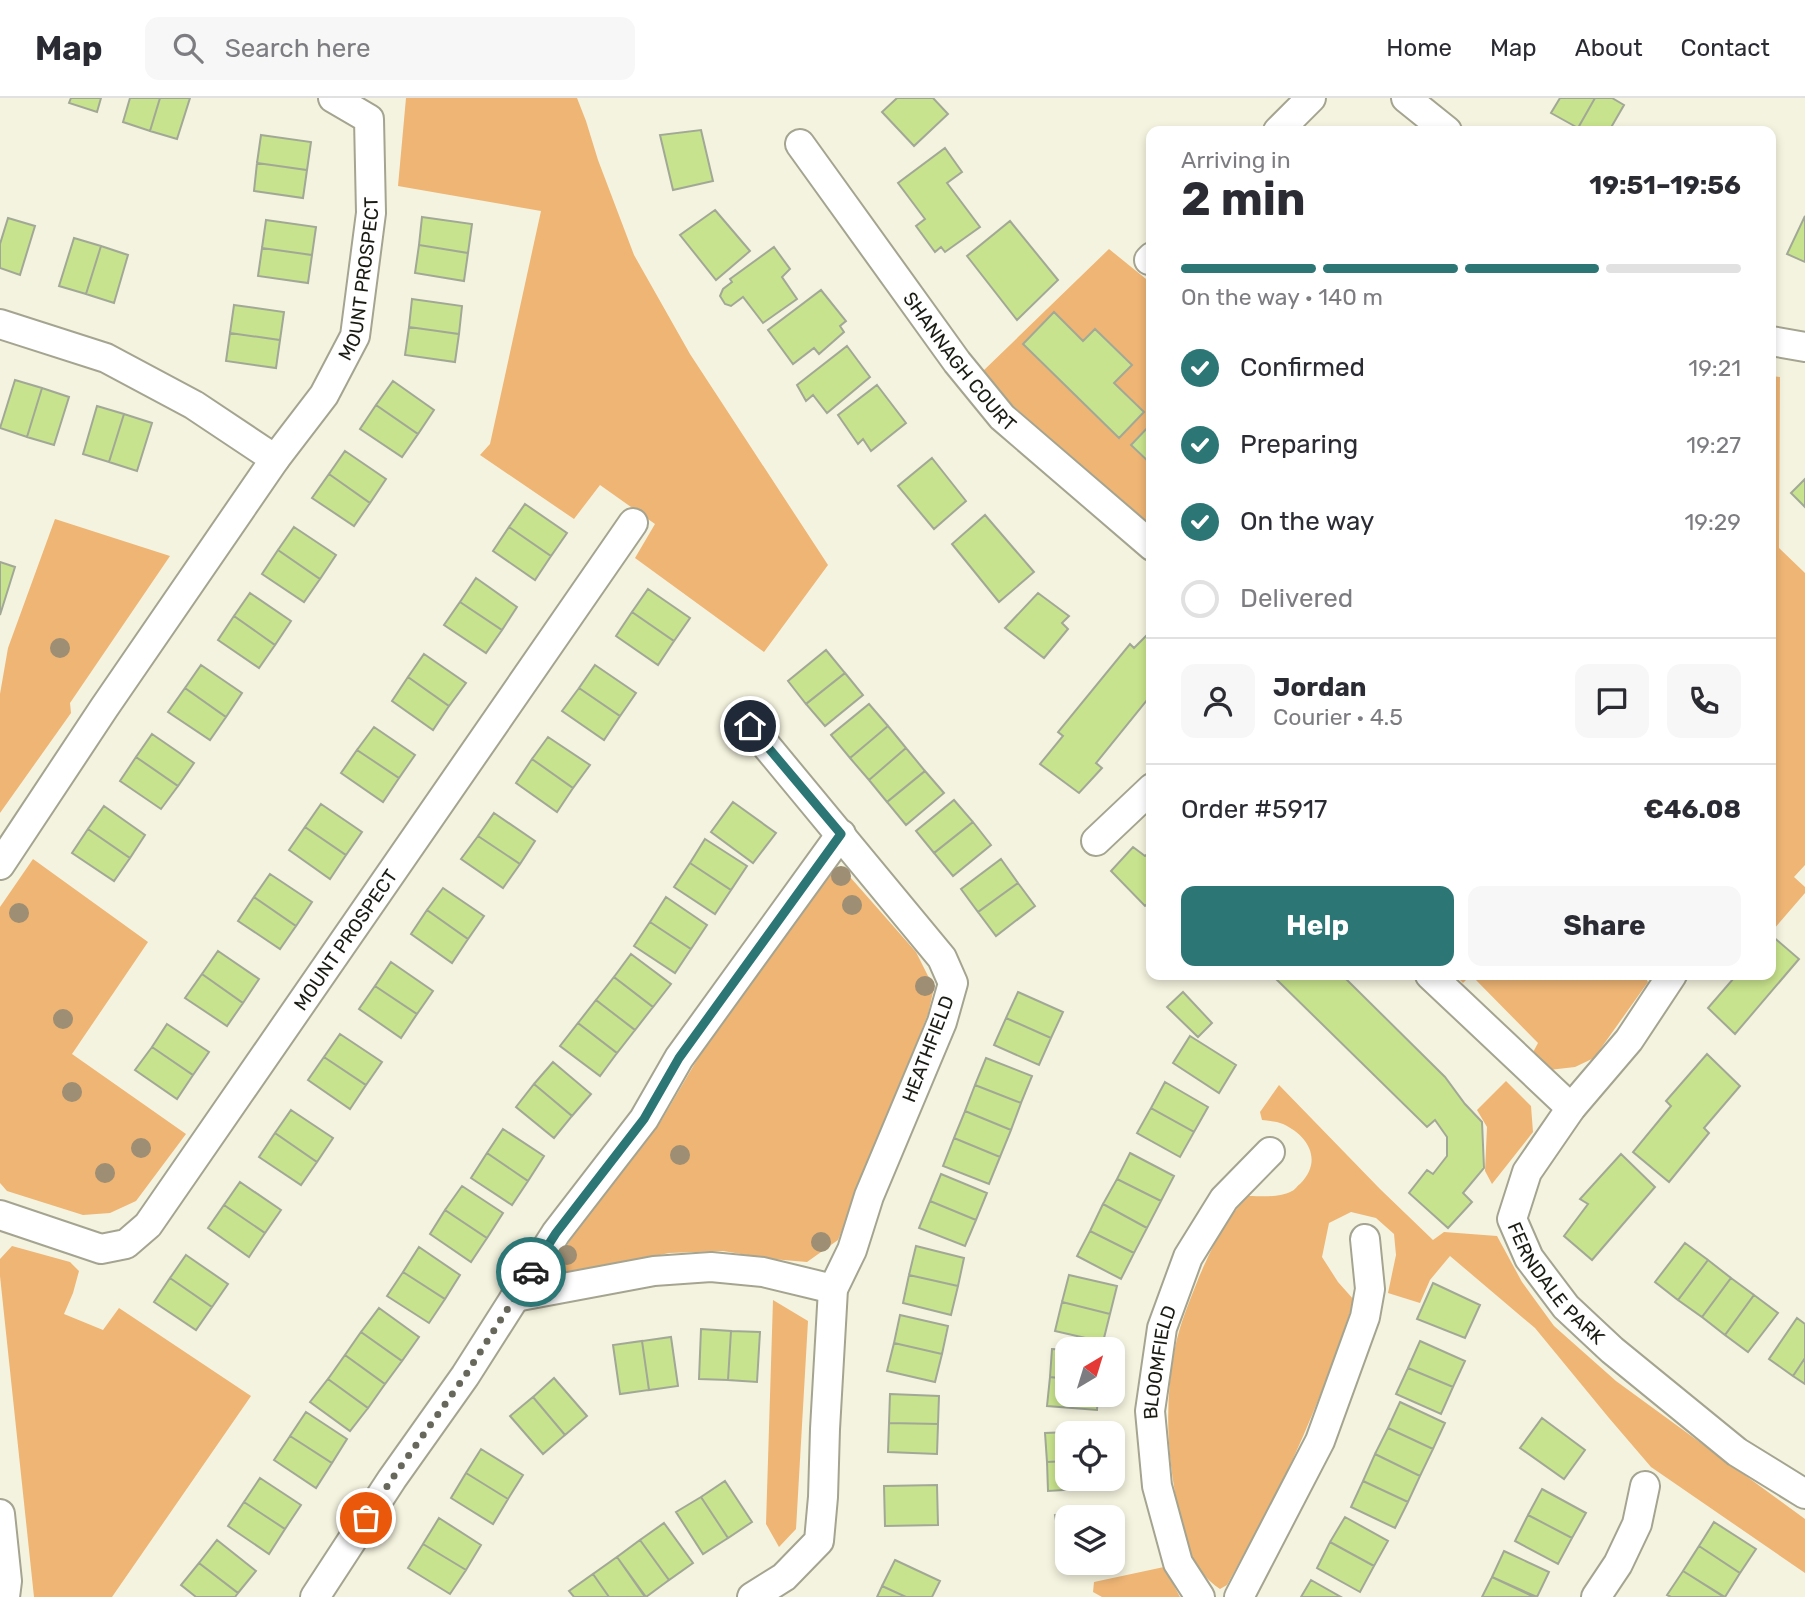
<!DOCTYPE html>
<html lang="en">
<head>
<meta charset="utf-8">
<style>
	:root { --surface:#fff; --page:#f7f7f7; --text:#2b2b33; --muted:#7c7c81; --line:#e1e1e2; --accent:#2c7676 }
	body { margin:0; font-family:Rubik,sans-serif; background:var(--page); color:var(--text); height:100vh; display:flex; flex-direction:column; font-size:26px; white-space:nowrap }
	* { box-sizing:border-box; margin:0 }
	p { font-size:23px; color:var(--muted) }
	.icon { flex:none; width:38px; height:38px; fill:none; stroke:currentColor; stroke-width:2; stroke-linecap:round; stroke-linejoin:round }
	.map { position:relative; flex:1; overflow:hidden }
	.panel { position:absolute; left:1146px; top:28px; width:630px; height:854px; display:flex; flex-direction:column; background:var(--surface); border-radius:14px; box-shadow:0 4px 10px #0003 }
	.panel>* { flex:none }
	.needle { width:46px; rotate:38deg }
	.tools { position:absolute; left:1055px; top:1239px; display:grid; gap:14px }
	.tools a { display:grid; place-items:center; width:70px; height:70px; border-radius:14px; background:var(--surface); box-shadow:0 4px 10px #0003; font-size:35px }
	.pin { position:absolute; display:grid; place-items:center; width:60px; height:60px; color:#fff; margin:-30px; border:4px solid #fff; border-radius:50%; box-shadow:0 2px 7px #0007 }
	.courier { position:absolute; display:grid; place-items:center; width:70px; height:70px; margin:-35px; border:5px solid #2c7676; border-radius:50%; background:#fff; color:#222; box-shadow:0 2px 9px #0007 }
	.summary em { font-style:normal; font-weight:700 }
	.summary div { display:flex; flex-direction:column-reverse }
	.summary { display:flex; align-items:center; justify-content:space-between; height:119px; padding:0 35px }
	h1 { font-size:46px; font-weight:700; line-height:52px }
	.bar { display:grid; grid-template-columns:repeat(4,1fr); gap:10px 7px; align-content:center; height:84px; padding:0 35px }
	.bar i { height:9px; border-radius:5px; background:var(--line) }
	.bar .selected { background:var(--accent) }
	.bar p { grid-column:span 4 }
	.line { display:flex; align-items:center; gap:18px; padding:0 35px; border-top:2px solid var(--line) }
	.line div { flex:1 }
	.round { display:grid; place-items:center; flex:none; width:74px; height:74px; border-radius:14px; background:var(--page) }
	ol { padding:0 35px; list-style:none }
	li { display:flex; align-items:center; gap:21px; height:77px }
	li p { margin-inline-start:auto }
	li .icon { padding:7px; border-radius:50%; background:var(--accent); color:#fff; stroke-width:4 }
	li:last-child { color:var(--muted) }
	li i { width:38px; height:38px; border:4px solid var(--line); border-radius:50% }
	.primary-button { display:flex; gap:14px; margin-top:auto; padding:14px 35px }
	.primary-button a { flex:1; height:80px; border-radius:14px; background:var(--accent); color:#fff; font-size:28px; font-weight:700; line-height:80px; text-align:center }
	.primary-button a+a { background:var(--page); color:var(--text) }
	header { display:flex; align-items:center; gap:42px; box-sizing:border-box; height:98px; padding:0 35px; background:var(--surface); border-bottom:2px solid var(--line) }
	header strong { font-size:33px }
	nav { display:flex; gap:38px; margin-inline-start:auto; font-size:24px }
	.search { width:490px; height:63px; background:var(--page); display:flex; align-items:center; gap:18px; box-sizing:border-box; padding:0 24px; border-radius:14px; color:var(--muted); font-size:26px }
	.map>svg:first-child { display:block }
	.grass { fill:#eeb575 }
	.building { fill:#c8e38d; stroke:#a2a896; stroke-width:2 }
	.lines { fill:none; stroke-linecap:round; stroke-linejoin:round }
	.minor-casing { stroke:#a5a491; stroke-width:32 }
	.minor { stroke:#fff; stroke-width:28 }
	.tree { fill:#9d8e74 }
	.done { stroke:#67675b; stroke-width:7; stroke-dasharray:0 12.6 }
	.route { stroke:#2c7676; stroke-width:9 }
	.labels { text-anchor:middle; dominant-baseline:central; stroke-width:6; stroke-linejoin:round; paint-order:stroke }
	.street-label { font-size:19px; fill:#1b1b14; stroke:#fff }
</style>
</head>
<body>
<header>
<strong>Map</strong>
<div class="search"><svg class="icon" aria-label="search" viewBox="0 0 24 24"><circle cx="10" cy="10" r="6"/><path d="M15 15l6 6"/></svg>Search here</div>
<nav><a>Home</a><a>Map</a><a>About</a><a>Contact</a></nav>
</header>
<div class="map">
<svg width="1805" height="1499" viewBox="0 0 1805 1499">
	<rect width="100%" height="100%" fill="#f4f3df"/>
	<path class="grass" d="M406 0H577L586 23 598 62 634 157 690 256 828 467 764 554 635 460 655 426 600 387 574 421 480 357 490 346 541 113 398 88Z
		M1109 151 1151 185V432L1009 304 982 274Z
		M1771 278 1780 279 1779 450 1805 475V767L1794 779 1805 789V795L1774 831 1771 829Z
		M55 421 170 458 70 605 71 615 0 715V596L8 550Z
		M33 761 148 844 72 956 186 1036 136 1103 110 1115 83 1117 7 1093 0 1085V809Z
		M843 771 916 854 934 890 928 916 838 1142 807 1164 772 1161 723 1153 669 1155 567 1177 556 1166 577 1130 661 1023 701 955 832 774Z
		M1455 877H1644L1648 884 1594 960 1575 969 1549 972 1531 958 1538 945 1471 877 1463 885Z
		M1506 983 1531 1008 1533 1034 1492 1086 1485 1073 1487 1029 1477 1012Z
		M1279 987 1380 1091 1433 1142 1444 1134 1497 1138 1522 1184 1554 1228 1616 1283 1805 1421V1475L1651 1369 1609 1320 1535 1230 1450 1158 1430 1182 1420 1205 1388 1195 1396 1157 1394 1136 1376 1120 1351 1114 1329 1125 1322 1159 1338 1184 1354 1202C1334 1264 1311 1324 1283 1382 1266 1418 1246 1452 1227 1487L1220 1491C1191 1471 1187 1447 1179 1414 1167 1360 1164 1304 1175 1250 1180 1225 1190 1202 1199 1179 1212 1150 1225 1120 1249 1098 1261 1098 1280 1100 1292 1093 1295 1092 1297 1088 1300 1086 1323 1063 1309 1038 1283 1026 1277 1023 1269 1023 1262 1022L1260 1014Z
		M12 1148 70 1164 79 1173 73 1195 64 1216 103 1232 119 1210 251 1298 112 1499H34L0 1178V1161Z
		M773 1202 808 1223 796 1431 779 1449 766 1426Z
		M1164 1469 1180 1499H1102L1093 1494 1094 1484Z"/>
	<path class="building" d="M71 0H101L97 14 69 5Z
		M130 0H160L150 33 123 24Z
		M160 0H190L177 41 150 33Z
		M897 0H933L948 16 914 48 882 14Z
		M1560 0H1595L1578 30 1551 15Z
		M1595 0H1612L1624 7 1609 33H1583L1578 30Z
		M701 32 713 83 673 92 660 37Z
		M261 37 311 44 307 72 257 65Z
		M945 50 962 74 947 85 980 129 945 154 941 149 935 154 916 128 925 121 898 85Z
		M257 65 307 72 303 100 254 93Z
		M715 112 750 153 716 182 680 137Z
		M1805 118V164L1787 156Z
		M422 119 472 126 468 155 419 147Z
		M8 120 35 128 20 177 0 170V146Z
		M266 122 316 129 312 157 262 150Z
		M1010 123 1058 182 1017 222 967 158Z
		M74 140 101 148 86 196 59 188Z
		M419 147 468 155 464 183 415 175Z
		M101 148 128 157 114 205 86 196Z
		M774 149 790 171 782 179 797 201 763 225 743 199 731 208 725 206 720 198 723 191 732 184 730 181Z
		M262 150 312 157 308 185 258 178Z
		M821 192 846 223 840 228 844 234 819 256 814 250 793 266 768 232Z
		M412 201 462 208 459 236 409 229Z
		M234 207 284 214 280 242 230 235Z
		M1054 214 1083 243 1095 231 1132 267 1114 285 1144 314 1119 340 1023 246Z
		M409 229 459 236 455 264 405 257Z
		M230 235 280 242 276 270 226 263Z
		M847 248 870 279 827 315 813 297 806 303 797 287Z
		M15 282 42 290 27 339 0 330Z
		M393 283 434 312 418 336 376 307Z
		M877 287 906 325 871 353 863 341 858 346 838 317Z
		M42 290 69 299 54 347 27 339Z
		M376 307 418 336 402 359 360 331Z
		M97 308 124 316 109 364 83 356Z
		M124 316 152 325 137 373 109 364Z
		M1152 325V367L1131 347Z
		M345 353 386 381 370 405 329 376Z
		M932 360 966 403 934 431 898 388Z
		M329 376 370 405 354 428 312 400Z
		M1805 381V409L1791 395Z
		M525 406 567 435 551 458 509 429Z
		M985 417 1034 474 999 504 952 446Z
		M294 429 336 457 320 481 278 452Z
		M509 429 551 458 535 482 493 453Z
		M278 452 320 481 304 504 262 476Z
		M0 464 15 469 0 517Z
		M476 480 517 509 502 532 460 504Z
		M648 491 690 520 674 543 632 514Z
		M250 495 291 523 275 547 234 518Z
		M1038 495 1069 518 1062 525 1068 531 1044 560 1005 530Z
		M460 504 502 532 486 555 444 527Z
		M632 514 674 543 658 567 616 538Z
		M234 518 275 547 259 570 218 542Z
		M1152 532V596L1096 665 1102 670 1079 695 1040 666 1063 638 1058 634 1130 546 1134 550Z
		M826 552 845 575 806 606 788 583Z
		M424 556 466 585 449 608 408 579Z
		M201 567 242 595 226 619 185 590Z
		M595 567 636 595 620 618 579 590Z
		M845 575 863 597 825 628 806 606Z
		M408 579 449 608 433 632 392 603Z
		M185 590 226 619 210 642 168 614Z
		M579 590 620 618 604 642 562 613Z
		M869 606 888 628 850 660 831 637Z
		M888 628 906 650 869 682 850 660Z
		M374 629 415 657 399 680 357 652Z
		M152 636 194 665 178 688 136 659Z
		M548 639 590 667 573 690 532 661Z
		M906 650 925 673 887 704 869 682Z
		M357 652 399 680 383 704 341 675Z
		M136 659 178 688 161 711 120 683Z
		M532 661 573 690 557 714 516 685Z
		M925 673 944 695 906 727 887 704Z
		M954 702 973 724 934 755 916 733Z
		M733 704 776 735 753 765 711 734Z
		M321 706 362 734 346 757 305 729Z
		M104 708 145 737 130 760 88 731Z
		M494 715 535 743 520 766 478 738Z
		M973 724 991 747 953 778 934 755Z
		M305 729 346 757 330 781 289 752Z
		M88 731 130 760 114 783 72 755Z
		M478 738 520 766 503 790 461 761Z
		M705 741 747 768 731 792 690 765Z
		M1133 749 1145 758 1152 752V802L1145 808 1111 773Z
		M1001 761 1018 785 978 814 961 791Z
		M690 765 731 792 715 816 674 789Z
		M270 776 312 804 296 828 254 799Z
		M1018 785 1035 808 996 838 978 814Z
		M443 790 484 818 468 841 427 812Z
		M254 799 296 828 280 851 238 823Z
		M666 799 707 827 691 851 650 824Z
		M427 812 468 841 452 865 411 836Z
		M650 824 691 851 675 875 634 848Z
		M1771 837 1799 861 1735 936 1708 910 1734 880 1729 877H1771Z
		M218 853 259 881 243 905 202 876Z
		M631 856 671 886 653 909 614 879Z
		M391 864 433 893 417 916 375 888Z
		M202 876 243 905 227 928 185 900Z
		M1272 877H1342L1445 979 1465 1006 1482 1024 1484 1070 1463 1095 1472 1104 1448 1130 1409 1095 1427 1072 1433 1076 1447 1058V1039L1435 1022 1427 1029Z
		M614 879 653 909 635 932 596 902Z
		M375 888 417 916 401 940 359 911Z
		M1018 894 1063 914 1051 940 1006 920Z
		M1183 894 1212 925 1198 939 1167 909Z
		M596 902 635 932 617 955 578 925Z
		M1006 920 1051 940 1039 967 994 947Z
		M578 925 617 955 600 978 560 948Z
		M167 926 209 954 193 977 152 949Z
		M340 936 382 964 366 987 324 959Z
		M1190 938 1236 967 1219 995 1173 965Z
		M152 949 193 977 177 1001 135 972Z
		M1707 956 1740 988 1704 1030 1709 1035 1669 1084 1633 1054 1671 1008 1666 1003Z
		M324 959 366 987 350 1011 308 982Z
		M986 960 1032 978 1021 1005 975 987Z
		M553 964 591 996 572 1018 534 986Z
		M1165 984 1208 1009 1194 1034 1151 1010Z
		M534 986 572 1018 554 1040 516 1009Z
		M975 987 1021 1005 1011 1032 965 1013Z
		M1151 1010 1194 1034 1180 1059 1137 1035Z
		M291 1012 333 1040 317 1064 275 1035Z
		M965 1013 1011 1032 1000 1059 954 1040Z
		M503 1031 544 1058 528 1083 487 1055Z
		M275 1035 317 1064 301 1087 259 1059Z
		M954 1040 1000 1059 989 1086 943 1068Z
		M487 1055 528 1083 512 1107 471 1080Z
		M1130 1055 1174 1078 1161 1103 1117 1081Z
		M1621 1056 1655 1089 1592 1162 1564 1138 1588 1106 1580 1101Z
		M941 1076 987 1095 976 1122 930 1103Z
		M1117 1081 1161 1103 1147 1130 1103 1106Z
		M240 1084 281 1112 265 1135 224 1107Z
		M462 1088 503 1115 487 1140 445 1112Z
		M930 1103 976 1122 965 1148 919 1130Z
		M1103 1106 1147 1130 1134 1155 1090 1133Z
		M224 1107 265 1135 249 1159 208 1130Z
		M445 1112 487 1140 471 1164 430 1136Z
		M1090 1133 1134 1155 1121 1181 1077 1158Z
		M1685 1145 1708 1162 1678 1202 1655 1184Z
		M916 1148 964 1160 958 1188 909 1177Z
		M419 1149 460 1177 445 1201 403 1174Z
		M186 1157 228 1186 212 1209 170 1180Z
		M1708 1162 1731 1180 1702 1219 1678 1202Z
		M403 1174 445 1201 429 1225 387 1198Z
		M909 1177 958 1188 951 1217 903 1205Z
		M1069 1177 1117 1188 1110 1216 1062 1204Z
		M170 1180 212 1209 196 1232 154 1204Z
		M1731 1180 1754 1197 1725 1237 1702 1219Z
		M1433 1185 1480 1207 1465 1240 1417 1221Z
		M1754 1197 1778 1215 1748 1254 1725 1237Z
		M1062 1204 1110 1216 1103 1244 1055 1233Z
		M379 1210 419 1239 402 1263 361 1234Z
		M900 1217 948 1228 942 1256 894 1245Z
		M1797 1220 1805 1226V1260L1793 1278 1769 1261Z
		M701 1231 731 1233 728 1282 699 1281Z
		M731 1233 760 1234 757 1284 728 1282Z
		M361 1234 402 1263 385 1286 345 1257Z
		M671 1239 678 1288 649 1292 642 1243Z
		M642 1243 649 1292 620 1296 613 1247Z
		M1420 1243 1465 1263 1453 1289 1408 1270Z
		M894 1245 942 1256 935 1284 887 1273Z
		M1052 1251 1068 1252V1281L1050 1279Z
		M345 1257 385 1286 368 1310 328 1281Z
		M1805 1260V1286L1793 1278Z
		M1408 1270 1453 1289 1441 1316 1396 1296Z
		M1050 1279 1068 1281V1297H1098L1097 1312 1047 1308Z
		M554 1280 587 1318 565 1337 533 1299Z
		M328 1281 368 1310 350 1333 310 1304Z
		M890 1296 939 1298 938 1326 889 1325Z
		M533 1299 565 1337 543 1356 510 1318Z
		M1400 1304 1445 1325 1433 1351 1388 1330Z
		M306 1314 347 1341 332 1365 290 1338Z
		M1542 1320 1585 1352 1564 1381 1520 1350Z
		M889 1325 938 1326 937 1356 888 1354Z
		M1388 1330 1433 1351 1420 1378 1375 1356Z
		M1095 1333V1335H1068V1363L1047 1364 1045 1335Z
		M290 1338 332 1365 316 1390 274 1362Z
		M481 1351 523 1377 508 1401 466 1375Z
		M1375 1356 1420 1378 1408 1404 1363 1383Z
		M1068 1363V1381H1097V1390L1048 1393 1047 1364Z
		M466 1375 508 1401 493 1426 451 1400Z
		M260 1380 301 1407 285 1431 244 1404Z
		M725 1383 752 1424 728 1440 701 1399Z
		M1363 1383 1408 1404 1395 1430 1351 1409Z
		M937 1387 938 1427 885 1428 884 1388Z
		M1542 1391 1586 1415 1572 1440 1528 1417Z
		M701 1399 728 1440 703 1456 676 1414Z
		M244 1404 285 1431 269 1456 228 1428Z
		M1104 1409 1106 1419H1068V1444L1060 1445 1055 1417Z
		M1528 1417 1572 1440 1558 1466 1515 1443Z
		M1345 1419 1388 1443 1374 1468 1330 1444Z
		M439 1420 481 1447 466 1472 423 1446Z
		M1714 1424 1756 1451 1740 1475 1699 1448Z
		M664 1425 693 1465 669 1482 640 1442Z
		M217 1442 256 1473 238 1495 199 1465Z
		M640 1442 669 1482 646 1499 617 1459Z
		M1068 1444V1465H1113V1461L1114 1466 1065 1474 1060 1445Z
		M1330 1444 1374 1468 1360 1494 1317 1470Z
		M423 1446 466 1472 450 1496 408 1470Z
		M1699 1448 1740 1475 1725 1499 1683 1473Z
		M1504 1453 1549 1474 1537 1499 1492 1479Z
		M617 1459 645 1499H609L593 1476Z
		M895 1462 940 1483 932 1499H906L882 1488Z
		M199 1465 238 1495 235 1499H196L181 1487Z
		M1683 1473 1724 1499H1671L1667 1497Z
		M593 1476 609 1499H574L569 1493Z
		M1492 1479 1534 1499H1482Z
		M1311 1482 1341 1499H1301Z
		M882 1488 906 1499H877Z"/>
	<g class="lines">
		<g class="minor-casing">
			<g id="minor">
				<path d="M1406 0 1447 33"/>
				<path d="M1278 33 1311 0"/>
				<path id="s1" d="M800 46 957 264 1002 319 1152 448"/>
				<path d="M1149 162 1152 159"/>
				<path d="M0 226 106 260 194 307 275 361"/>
				<path d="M1771 243 1805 249"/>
				<path d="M750 628 942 860 953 885 942 924 869 1098 852 1152 833 1191 825 1331 823 1399 819 1443 784 1479 752 1499"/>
				<path d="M1096 743 1152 690"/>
				<path id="s2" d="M0 767 104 610 275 361 324 297 355 238 371 115 369 21 333 0"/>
				<path d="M1430 877 1571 1010"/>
				<path id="s3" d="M1672 877 1629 942 1571 1010 1527 1074 1512 1121 1529 1160 1566 1209 1612 1252 1737 1354 1805 1396"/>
				<path id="s4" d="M0 1117 101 1151 126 1146 148 1127 633 425"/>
				<path d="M515 1199 654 1173 711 1169 763 1174 833 1191"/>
				<path d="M0 1416 7 1483 5 1499"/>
				<path d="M315 1499 392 1381 465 1278 556 1135 644 1021 679 960 841 736"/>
				<path id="s5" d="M1200 1499 1178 1465 1157 1388 1150 1313 1162 1230 1188 1159 1224 1101 1270 1054"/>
				<path d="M1239 1499 1320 1343 1365 1219 1370 1191 1365 1141"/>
				<path d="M1596 1499 1618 1466 1637 1426 1645 1388"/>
			</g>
		</g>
		<use href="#minor" class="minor"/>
	</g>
	<g class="tree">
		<circle cx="60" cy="550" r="10"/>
		<circle cx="841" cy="778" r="10"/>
		<circle cx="852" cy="807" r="10"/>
		<circle cx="19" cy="815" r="10"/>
		<circle cx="925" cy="888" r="10"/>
		<circle cx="63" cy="921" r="10"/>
		<circle cx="72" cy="994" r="10"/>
		<circle cx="141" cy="1050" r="10"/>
		<circle cx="680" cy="1057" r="10"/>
		<circle cx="105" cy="1075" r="10"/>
		<circle cx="821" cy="1144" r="10"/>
		<circle cx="567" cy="1157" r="10"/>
	</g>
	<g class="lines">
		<path class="done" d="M366 1420 392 1381 465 1278 531 1174"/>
		<path class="route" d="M531 1174 556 1135 644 1021 679 960 841 736 750 628"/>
	</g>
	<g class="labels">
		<g class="street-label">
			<text stroke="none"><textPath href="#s2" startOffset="695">MOUNT PROSPECT</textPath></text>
			<text stroke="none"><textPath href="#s1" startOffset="270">SHANNAGH COURT</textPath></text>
			<text stroke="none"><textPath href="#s4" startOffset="508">MOUNT PROSPECT</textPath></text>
			<text transform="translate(928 951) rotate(-69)">HEATHFIELD</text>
			<text stroke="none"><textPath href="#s3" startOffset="373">FERNDALE PARK</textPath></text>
			<text stroke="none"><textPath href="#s5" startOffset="245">BLOOMFIELD</textPath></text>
		</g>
	</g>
</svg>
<div class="tools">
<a><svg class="needle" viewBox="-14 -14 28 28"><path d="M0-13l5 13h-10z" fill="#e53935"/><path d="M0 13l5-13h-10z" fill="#7c7c81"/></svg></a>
<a><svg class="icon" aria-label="locate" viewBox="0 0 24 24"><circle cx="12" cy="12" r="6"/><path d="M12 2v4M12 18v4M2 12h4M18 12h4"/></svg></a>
<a><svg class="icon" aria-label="layers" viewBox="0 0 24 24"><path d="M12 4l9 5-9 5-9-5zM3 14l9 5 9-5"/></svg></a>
</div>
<div class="pin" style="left:366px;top:1420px;background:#ea580c"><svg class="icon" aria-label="bag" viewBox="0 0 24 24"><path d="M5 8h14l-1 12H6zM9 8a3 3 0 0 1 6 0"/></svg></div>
<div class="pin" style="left:750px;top:628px;background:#1f2937"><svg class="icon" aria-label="home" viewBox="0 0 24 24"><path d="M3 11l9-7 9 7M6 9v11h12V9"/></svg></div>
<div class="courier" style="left:531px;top:1174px"><svg class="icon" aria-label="car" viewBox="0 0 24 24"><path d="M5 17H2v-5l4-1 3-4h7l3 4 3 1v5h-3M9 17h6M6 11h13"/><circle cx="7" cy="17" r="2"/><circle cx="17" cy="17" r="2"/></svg></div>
<section class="panel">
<div class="summary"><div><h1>2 min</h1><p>Arriving in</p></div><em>19:51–19:56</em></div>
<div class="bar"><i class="selected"></i><i class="selected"></i><i class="selected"></i><i></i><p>On the way · 140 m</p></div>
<ol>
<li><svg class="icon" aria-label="check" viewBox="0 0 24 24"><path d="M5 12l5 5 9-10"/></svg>Confirmed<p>19:21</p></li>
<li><svg class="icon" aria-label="check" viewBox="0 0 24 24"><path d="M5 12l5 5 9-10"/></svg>Preparing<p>19:27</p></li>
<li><svg class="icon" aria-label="check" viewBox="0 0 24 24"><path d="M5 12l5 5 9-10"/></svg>On the way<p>19:29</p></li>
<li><i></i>Delivered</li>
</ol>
<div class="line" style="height:126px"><a class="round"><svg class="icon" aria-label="person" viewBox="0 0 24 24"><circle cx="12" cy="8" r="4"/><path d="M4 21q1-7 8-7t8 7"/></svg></a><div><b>Jordan</b><p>Courier · 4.5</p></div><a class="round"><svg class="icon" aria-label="chat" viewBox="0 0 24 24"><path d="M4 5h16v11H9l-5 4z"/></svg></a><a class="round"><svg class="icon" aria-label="phone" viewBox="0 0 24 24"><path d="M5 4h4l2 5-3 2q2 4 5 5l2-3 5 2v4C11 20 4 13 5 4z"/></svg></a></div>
<div class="line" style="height:91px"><div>Order #5917</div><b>€46.08</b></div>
<div class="primary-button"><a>Help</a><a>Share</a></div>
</section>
</div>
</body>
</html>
